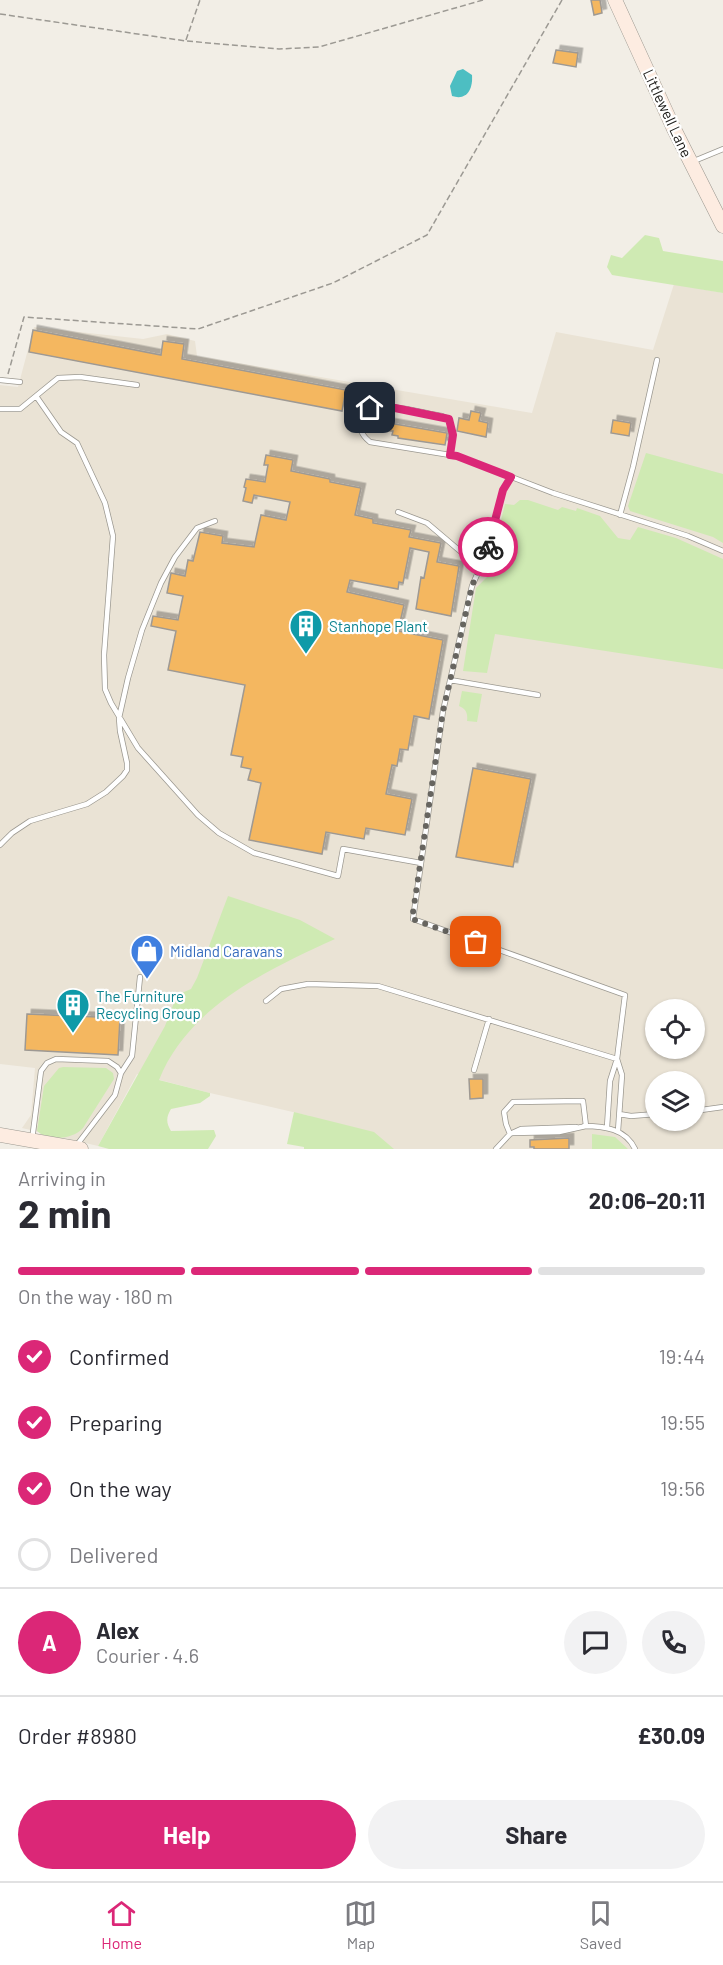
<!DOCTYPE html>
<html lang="en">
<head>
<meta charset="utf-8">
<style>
	:root { --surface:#fff; --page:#f2f2f3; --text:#2b2b33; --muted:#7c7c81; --line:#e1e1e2; --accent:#db2777 }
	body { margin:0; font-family:Barlow,sans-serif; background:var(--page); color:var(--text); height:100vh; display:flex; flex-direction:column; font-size:22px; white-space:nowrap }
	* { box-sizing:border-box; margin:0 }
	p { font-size:20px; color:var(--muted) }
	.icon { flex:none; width:33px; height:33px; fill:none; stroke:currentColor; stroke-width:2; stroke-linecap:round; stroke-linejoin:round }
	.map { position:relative; height:1149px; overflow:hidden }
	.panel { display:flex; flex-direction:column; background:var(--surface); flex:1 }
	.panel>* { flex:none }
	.controls { position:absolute; left:645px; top:999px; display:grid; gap:12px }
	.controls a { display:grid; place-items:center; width:60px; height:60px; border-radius:50%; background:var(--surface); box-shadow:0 2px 4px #0004; font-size:30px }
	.pin { position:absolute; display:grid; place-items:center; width:51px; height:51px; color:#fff; margin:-26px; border-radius:12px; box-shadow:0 3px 9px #0006 }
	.courier { position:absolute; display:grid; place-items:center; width:60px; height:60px; margin:-30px; border:4px solid #db2777; border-radius:50%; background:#fff; color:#222; box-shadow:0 2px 8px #0007 }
	.head em { font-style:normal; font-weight:700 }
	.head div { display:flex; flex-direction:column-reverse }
	.head { display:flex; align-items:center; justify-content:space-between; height:102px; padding:0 18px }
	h1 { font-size:39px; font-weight:700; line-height:45px }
	.bar { display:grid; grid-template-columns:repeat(4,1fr); gap:9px 6px; align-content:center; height:72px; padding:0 18px }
	.bar i { height:8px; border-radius:4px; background:var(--line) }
	.bar .on { background:var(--accent) }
	.bar p { grid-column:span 4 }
	.line { display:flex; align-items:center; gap:15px; padding:0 18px; border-top:2px solid var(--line) }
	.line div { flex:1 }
	.round { display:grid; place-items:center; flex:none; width:63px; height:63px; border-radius:32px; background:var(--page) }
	ol { padding:0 18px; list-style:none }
	li { display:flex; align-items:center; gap:18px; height:66px }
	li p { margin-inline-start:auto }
	li .icon { padding:6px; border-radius:50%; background:var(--accent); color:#fff; stroke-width:4 }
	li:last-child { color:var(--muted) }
	li i { width:33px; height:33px; border:3px solid var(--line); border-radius:50% }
	.button { display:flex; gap:12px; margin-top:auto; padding:12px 18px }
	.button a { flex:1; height:69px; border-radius:36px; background:var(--accent); color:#fff; font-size:24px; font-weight:700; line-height:69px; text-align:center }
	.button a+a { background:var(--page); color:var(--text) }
	.dock { display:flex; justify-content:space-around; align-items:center; height:84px; border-top:2px solid var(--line); background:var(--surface); font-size:16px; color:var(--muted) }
	.dock a { display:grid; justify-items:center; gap:3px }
	.dock .on { color:var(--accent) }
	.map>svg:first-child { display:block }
	.built { fill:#eae3d5; fill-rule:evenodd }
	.green { fill:#cfeab3 }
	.water { fill:#4dbec2 }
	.building { fill:#f4b760; stroke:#9e9993; stroke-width:1.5; filter:url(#shadow) }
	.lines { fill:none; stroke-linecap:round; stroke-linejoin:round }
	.lane-casing { stroke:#9b9890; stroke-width:6 }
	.secondary-casing { stroke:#9b9890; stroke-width:15 }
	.path { stroke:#9c9993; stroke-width:1.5; stroke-dasharray:6 3; stroke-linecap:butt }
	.lane { stroke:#fff; stroke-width:4.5 }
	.secondary { stroke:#fdece1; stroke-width:14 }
	.done { stroke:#676560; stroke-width:6; stroke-dasharray:0 10.8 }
	.route { stroke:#db2777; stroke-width:8 }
	.labels { text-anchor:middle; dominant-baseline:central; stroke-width:4.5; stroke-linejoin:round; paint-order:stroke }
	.street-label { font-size:15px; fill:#1c1b18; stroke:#fff }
	.culture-label { font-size:15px; fill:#0d838f; stroke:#fff; text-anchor:start }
	.shop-label { font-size:15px; fill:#366cbe; stroke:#fff; text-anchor:start }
</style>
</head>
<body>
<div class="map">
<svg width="723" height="1149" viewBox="0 0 723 1149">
	<defs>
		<filter id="shadow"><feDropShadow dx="4.5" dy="-4.5" stdDeviation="0" flood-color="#0004"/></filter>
	</defs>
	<rect width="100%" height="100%" fill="#f2eee6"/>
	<path class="built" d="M674 284 723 293V1149H304L310 1116 210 1093 137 1074 98 1146 22 1128 31 1115 35 1068 0 1064V385L18 387 34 327 143 339 167 334 195 341 197 356 532 413 556 332 653 350ZM656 1010H694V1048H656ZM656 1082H694V1120H656Z"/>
	<path class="green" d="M645 235 659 238 663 251 723 261V293L612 275 607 267 611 255 622 258Z
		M646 453 723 474V543L713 537 630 511 628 506Z
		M520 500H528L558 510 562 507 576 511 577 508 600 516 618 538 630 540 638 527 676 538 723 559V669L495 634 487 673 463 671 476 588 487 577 505 504 514 505Z
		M462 691 482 694 477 722 467 721C468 713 466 709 459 706Z
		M228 896 300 920 335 939C267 970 188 1007 159 1080L210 1093V1096L200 1103 171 1109C166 1117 166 1123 171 1131L214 1130 216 1136 208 1149H109L98 1146 165 1026 177 995 191 989 197 978Z
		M63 1067 106 1068 113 1073 114 1079 83 1128C73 1140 47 1141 37 1131L44 1086 59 1068Z
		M294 1112 374 1132 394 1149H304V1147L287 1144Z
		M592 1134 615 1137 628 1149H592Z"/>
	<path class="water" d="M463 69 472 75C473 89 467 101 452 96L450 86 457 71Z"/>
	<path class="building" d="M591 0H600L602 13 594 15Z
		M556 50 578 53 576 67 553 63Z
		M33 330 161 355 163 341 184 344 182 359 346 390 342 411 29 352Z
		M471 411 481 413 479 421 488 423 486 437 457 431 459 418 469 420Z
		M613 420 631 423 629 436 611 433Z
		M389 423 447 433 445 445 398 438V436L392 435 393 431H387Z
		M266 455 293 460 291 471 330 479V482L361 488 355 515 373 519V523L411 530 409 537 441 543 437 562 459 566 451 616 416 609 421 577 424 578 429 552 410 548 403 583 399 582 398 589 350 580 347 592 404 605 398 631 443 640 429 719 414 716 408 750 400 749 397 766 392 765 386 794 412 799 405 835 366 828 364 839 326 832 322 854 249 840 261 783 248 780 251 769 241 767 243 757 231 755 245 685 168 670 176 631 151 626 153 616 178 620 183 596 167 593 171 573 185 576 188 560 193 561 200 532 223 536 222 543 254 547 261 515 286 520 290 502 254 495 252 503 243 501 246 488 244 487 246 479 265 482 268 465H264Z
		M473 768 531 779 513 867 456 857Z
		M27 1014 120 1018 118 1055 25 1050Z
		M469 1079H483V1098L470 1099Z
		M569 1138V1149H534V1147H530V1140Z"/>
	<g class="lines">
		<g class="lane-casing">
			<path id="lane" d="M694 161 723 149
				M0 380 20 382
				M36 396 61 432 77 443 105 503 113 536 104 655 105 689 111 703 138 748 198 815 219 833 254 853 338 876 343 849 421 863
				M0 409H20L58 378 80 377 137 385
				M450 455 453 435 449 419 442 416C418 412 387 401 363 411 356 423 360 434 370 442L450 455 457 456 553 493 688 536 723 551
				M511 477 503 490 487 552 472 586 443 711 413 919 625 995 617 1059 610 1081 607 1127
				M398 512 427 523 480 568
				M620 515 633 467 657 360
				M450 680 538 695
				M0 845 12 833 30 821 87 804 106 792 123 776 127 770V763L120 731 119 718 128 678 142 630 161 583 175 557 197 528 215 521
				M266 1001 281 989 308 984 378 986 617 1059
				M617 1059 622 1075 618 1131
				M474 1070 489 1019
				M121 1073 132 1056 140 977
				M694 1111 723 1107
				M619 1114 631 1116 656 1114
				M584 1126C604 1126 626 1129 635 1149
				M510 1134 506 1124 504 1112 513 1102 583 1101 586 1126 559 1132 512 1133
				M32 1140 41 1071 47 1063 56 1059 108 1061 117 1067 121 1073 115 1095 76 1146
				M496 1149 510 1134 521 1129 576 1127"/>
		</g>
		<g class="secondary-casing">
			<path id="secondary" d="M615 0 673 127 723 226
				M0 1135 81 1149"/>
		</g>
		<path class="path" d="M0 14 186 41 279 49 319 47 483 0
			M186 40 200 0
			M8 374 24 317 198 329 333 283 427 235 562 0"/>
		<use href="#lane" class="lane"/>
		<use href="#secondary" class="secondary"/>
	</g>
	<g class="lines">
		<path class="done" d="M476 942 412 919 443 711 472 586 488 547"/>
		<path class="route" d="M370 408H395L449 419 453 435 450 455 457 456 511 477 503 490 488 547"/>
	</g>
	<defs>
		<g id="building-pin" transform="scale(1.725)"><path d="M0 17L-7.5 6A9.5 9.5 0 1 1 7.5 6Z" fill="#0f9aa8" stroke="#fff"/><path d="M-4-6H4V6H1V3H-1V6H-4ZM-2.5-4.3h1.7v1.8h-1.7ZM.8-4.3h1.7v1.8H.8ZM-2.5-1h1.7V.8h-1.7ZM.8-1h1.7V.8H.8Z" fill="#fff"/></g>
		<g id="shop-pin" transform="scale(1.725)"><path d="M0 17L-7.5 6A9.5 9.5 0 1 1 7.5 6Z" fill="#3f7fe0" stroke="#fff"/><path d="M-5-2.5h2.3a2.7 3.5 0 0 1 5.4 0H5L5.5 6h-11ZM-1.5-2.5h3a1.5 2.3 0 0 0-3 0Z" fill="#fff"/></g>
	</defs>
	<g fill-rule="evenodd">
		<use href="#building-pin" x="306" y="626"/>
		<use href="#shop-pin" x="147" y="951"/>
		<use href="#building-pin" x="73" y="1005"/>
	</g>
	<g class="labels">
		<g class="street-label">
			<text transform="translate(668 113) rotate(65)">Littlewell Lane</text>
		</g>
		<g class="culture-label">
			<text x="329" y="626">Stanhope Plant</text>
			<text x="96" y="996">The Furniture<tspan x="96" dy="17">Recycling Group</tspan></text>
		</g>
		<g class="shop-label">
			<text x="170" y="951">Midland Caravans</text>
		</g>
	</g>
</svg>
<div class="controls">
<a><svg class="icon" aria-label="locate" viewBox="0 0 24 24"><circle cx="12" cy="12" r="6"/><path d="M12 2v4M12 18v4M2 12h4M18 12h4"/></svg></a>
<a><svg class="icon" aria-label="layers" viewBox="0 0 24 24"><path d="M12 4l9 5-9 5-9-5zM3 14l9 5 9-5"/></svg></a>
</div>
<div class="pin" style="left:476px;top:942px;background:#ea580c"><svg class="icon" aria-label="bag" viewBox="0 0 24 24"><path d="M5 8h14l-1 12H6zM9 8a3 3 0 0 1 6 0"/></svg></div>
<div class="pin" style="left:370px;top:408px;background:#1f2937"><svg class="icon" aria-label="home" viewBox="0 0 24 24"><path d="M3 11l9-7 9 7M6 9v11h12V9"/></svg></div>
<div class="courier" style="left:488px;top:547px"><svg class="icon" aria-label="bike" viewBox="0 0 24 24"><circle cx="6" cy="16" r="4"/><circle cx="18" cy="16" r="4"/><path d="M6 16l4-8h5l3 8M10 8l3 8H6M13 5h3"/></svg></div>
</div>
<section class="panel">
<div class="head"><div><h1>2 min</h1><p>Arriving in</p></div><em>20:06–20:11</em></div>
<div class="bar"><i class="on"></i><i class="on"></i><i class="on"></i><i></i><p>On the way · 180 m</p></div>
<ol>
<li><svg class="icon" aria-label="check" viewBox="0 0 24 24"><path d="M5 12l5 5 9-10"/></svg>Confirmed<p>19:44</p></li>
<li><svg class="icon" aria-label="check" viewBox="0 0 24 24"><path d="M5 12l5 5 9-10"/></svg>Preparing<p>19:55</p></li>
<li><svg class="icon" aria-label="check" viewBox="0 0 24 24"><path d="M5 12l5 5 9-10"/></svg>On the way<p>19:56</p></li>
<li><i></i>Delivered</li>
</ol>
<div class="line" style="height:108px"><b class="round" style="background:var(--accent);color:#fff">A</b><div><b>Alex</b><p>Courier · 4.6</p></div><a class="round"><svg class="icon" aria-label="chat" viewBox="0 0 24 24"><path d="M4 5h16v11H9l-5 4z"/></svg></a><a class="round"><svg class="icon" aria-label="phone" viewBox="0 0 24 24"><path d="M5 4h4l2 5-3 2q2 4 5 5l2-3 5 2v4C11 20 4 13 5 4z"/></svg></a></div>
<div class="line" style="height:78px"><div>Order #8980</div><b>£30.09</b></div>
<div class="button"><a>Help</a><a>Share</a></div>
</section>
<nav class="dock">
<a class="on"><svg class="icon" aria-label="home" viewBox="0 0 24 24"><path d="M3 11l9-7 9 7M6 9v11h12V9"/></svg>Home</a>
<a><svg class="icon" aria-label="map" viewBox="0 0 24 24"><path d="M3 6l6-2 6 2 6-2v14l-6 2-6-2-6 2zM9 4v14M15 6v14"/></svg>Map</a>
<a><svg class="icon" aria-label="saved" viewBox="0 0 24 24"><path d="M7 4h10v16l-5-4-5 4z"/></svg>Saved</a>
</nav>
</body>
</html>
